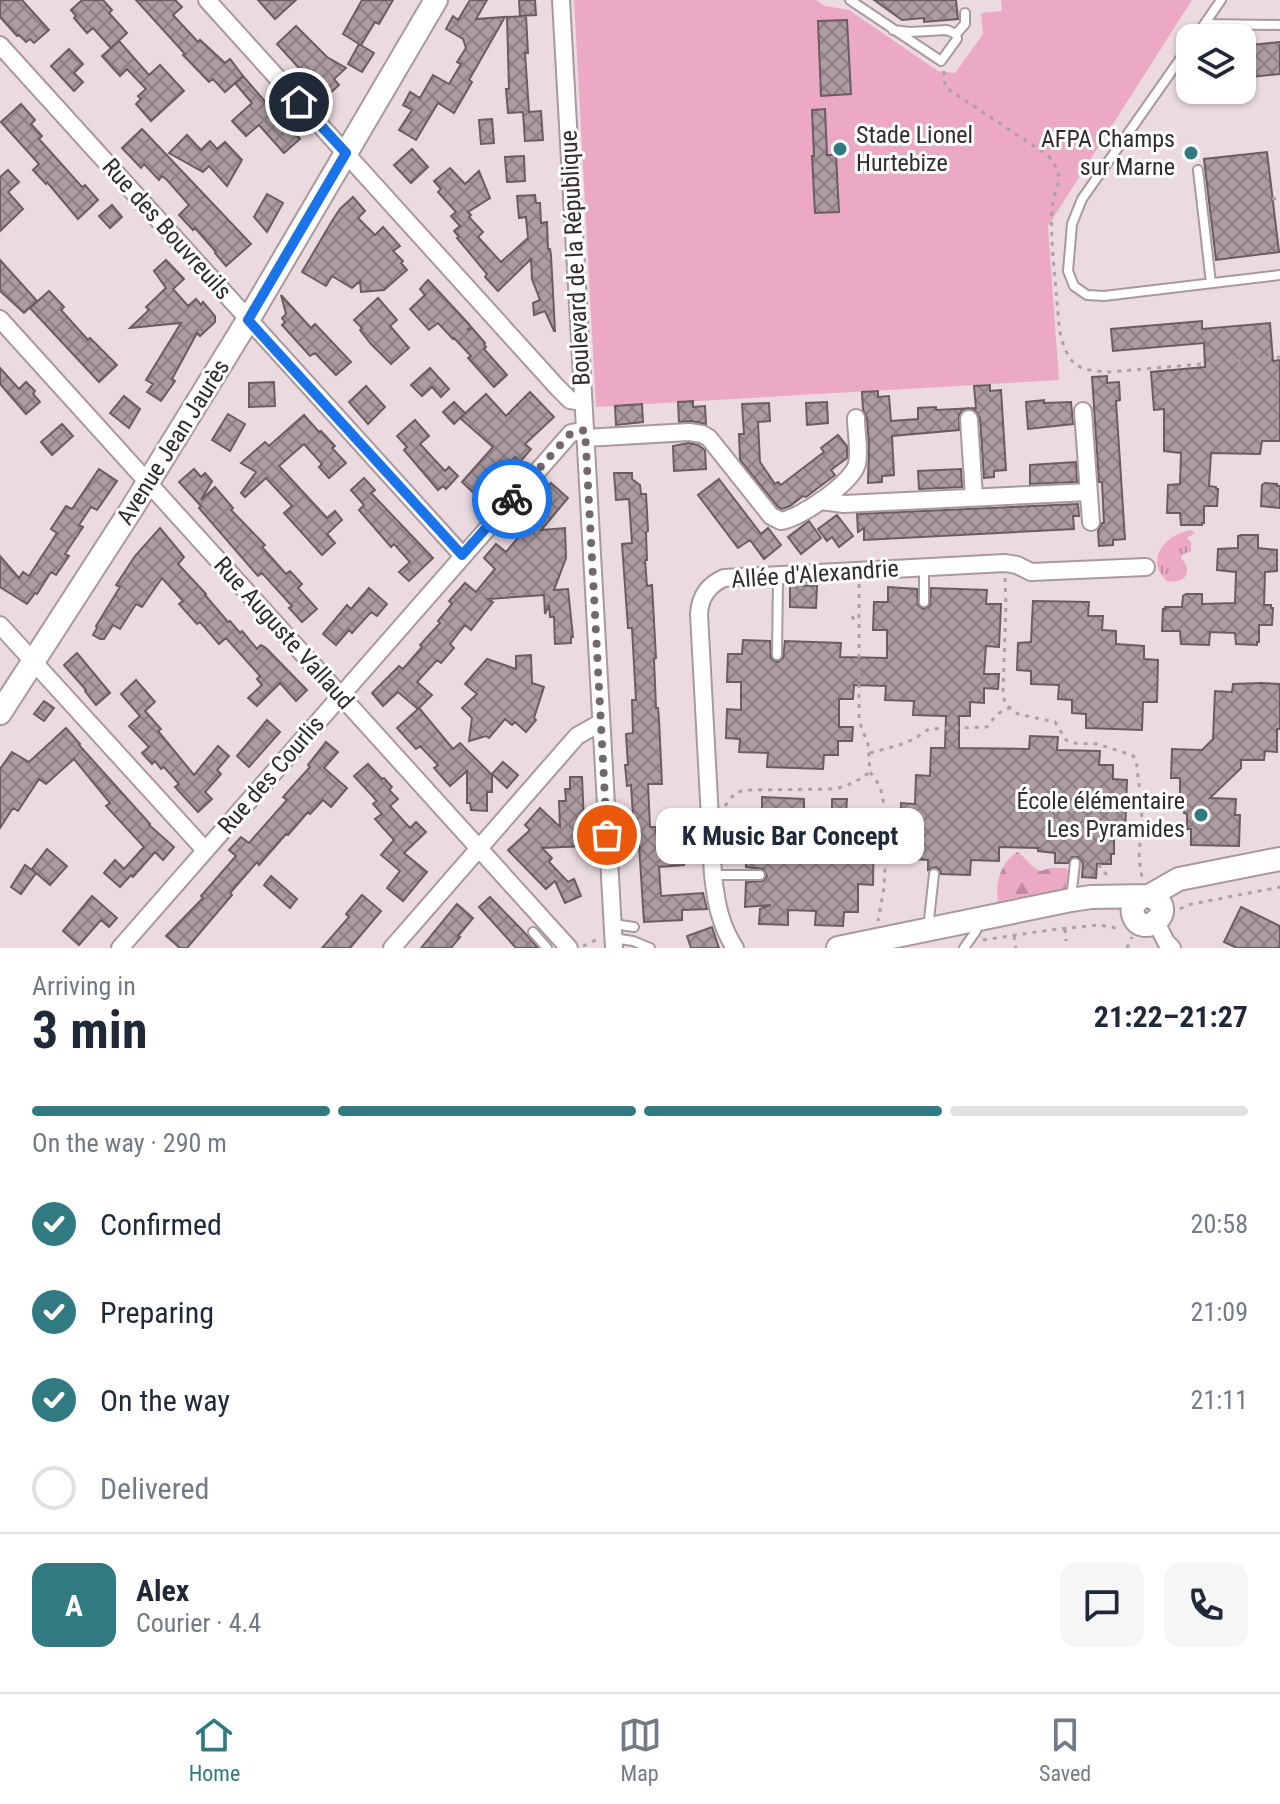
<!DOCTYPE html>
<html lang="en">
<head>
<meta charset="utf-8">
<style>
	:root { --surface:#fff; --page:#f6f6f7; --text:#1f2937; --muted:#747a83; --line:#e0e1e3; --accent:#327a81 }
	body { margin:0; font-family:"Roboto Condensed",sans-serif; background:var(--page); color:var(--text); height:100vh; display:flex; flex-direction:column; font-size:30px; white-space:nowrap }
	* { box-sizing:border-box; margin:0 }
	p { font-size:26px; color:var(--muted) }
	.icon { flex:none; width:44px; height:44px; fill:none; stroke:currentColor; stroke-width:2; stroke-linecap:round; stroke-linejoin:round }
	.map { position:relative; height:948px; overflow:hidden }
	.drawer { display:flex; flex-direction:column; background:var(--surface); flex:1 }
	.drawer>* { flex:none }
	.fabs { position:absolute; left:1176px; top:24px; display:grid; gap:16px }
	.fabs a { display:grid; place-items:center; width:80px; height:80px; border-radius:16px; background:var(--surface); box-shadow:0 2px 6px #0004; font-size:40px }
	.pin { position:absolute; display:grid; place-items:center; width:68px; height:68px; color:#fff; margin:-34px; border:4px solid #fff; border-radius:50%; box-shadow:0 2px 8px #0007 }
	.courier { position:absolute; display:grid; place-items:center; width:80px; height:80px; margin:-40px; border:6px solid #1a73e8; border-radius:50%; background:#fff; color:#222; box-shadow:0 2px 10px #0007 }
	.bubble { position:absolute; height:56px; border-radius:16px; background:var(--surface); box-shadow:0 2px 6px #0004; font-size:26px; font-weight:700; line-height:56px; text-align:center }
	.head em { font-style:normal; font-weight:700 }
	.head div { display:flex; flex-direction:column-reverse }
	.head { display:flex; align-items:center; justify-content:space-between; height:136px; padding:0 32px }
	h1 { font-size:52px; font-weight:700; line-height:60px }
	.bar { display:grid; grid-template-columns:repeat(4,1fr); gap:12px 8px; align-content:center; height:96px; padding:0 32px }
	.bar i { height:10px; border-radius:6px; background:var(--line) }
	.bar .on { background:var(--accent) }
	.bar p { grid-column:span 4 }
	.line { display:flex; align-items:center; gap:20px; padding:0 32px; border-top:2px solid var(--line) }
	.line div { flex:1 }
	.round { display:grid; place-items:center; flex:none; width:84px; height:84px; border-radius:16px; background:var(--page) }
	ol { padding:0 32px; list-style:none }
	li { display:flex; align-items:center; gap:24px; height:88px }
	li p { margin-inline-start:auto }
	li .icon { padding:8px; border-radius:50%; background:var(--accent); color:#fff; stroke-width:4 }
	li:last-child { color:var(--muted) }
	li i { width:44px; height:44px; border:4px solid var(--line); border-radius:50% }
	.tabs { display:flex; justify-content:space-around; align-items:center; height:112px; border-top:2px solid var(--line); background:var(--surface); font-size:22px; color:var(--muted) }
	.tabs a { display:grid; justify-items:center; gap:4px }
	.tabs .on { color:var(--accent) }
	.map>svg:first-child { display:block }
	.grass { fill:#eca9c4 }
	.forest { fill:url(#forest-firs) }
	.park { fill:url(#park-tufts) }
	.building { fill:url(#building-cross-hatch); stroke:#6a5d62; stroke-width:2 }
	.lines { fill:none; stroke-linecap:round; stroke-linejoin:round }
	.lane-casing { stroke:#a9999f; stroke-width:12 }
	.street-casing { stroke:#a9999f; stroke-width:20 }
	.secondary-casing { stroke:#a9999f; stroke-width:26 }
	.path { stroke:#ada0a5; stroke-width:3; stroke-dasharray:4 6; stroke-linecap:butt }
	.lane { stroke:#fff; stroke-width:8 }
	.street { stroke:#fff; stroke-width:16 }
	.secondary { stroke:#fff; stroke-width:22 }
	.done { stroke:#73696d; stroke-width:8; stroke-dasharray:0 14.4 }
	.route { stroke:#1a73e8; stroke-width:10 }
	.poi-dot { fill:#327a81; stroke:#fff; stroke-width:3 }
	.labels { text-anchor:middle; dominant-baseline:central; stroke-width:6; stroke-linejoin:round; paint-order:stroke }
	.poi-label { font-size:24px; fill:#322c2e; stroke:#fff; text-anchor:end }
	.street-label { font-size:24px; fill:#322c2e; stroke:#fff }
</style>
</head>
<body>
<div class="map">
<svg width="1280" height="948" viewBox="0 0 1280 948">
	<defs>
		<pattern id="forest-firs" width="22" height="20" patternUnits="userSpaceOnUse" patternTransform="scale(2)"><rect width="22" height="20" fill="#eca9c4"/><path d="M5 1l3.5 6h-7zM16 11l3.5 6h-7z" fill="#c08aa0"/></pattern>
		<pattern id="park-tufts" width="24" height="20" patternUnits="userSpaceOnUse" patternTransform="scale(2)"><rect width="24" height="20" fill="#eca9c4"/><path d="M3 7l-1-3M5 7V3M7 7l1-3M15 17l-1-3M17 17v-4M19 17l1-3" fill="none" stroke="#c08aa0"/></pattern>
		<pattern id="building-cross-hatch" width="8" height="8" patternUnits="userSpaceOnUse" patternTransform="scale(2)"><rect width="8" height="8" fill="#ac9ca2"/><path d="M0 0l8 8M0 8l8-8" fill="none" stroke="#8d7f84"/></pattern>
	</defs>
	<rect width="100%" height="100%" fill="#ebdbe1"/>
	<path class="grass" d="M574 0H816L825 6 849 10 938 71 955 73 983 34 981 13 1002 11 1001 0H1192L1048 226 1059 380 596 407Z"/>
	<path class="forest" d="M1017 852C1025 856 1029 866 1040 871L1051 868H1066L1069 872 1065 890 1003 903 998 902C995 883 1000 863 1017 852Z"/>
	<path class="park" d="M1191 530 1195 533 1187 538 1191 542V551L1182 555 1181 558C1194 571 1185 585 1167 581 1144 559 1166 534 1191 530Z"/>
	<path class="building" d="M0 0H22L49 30 34 43 30 39 26 42 19 35 17 36 0 17Z
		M82 0H103L112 10 109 13 127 33 111 48 93 28 87 33 74 18 76 16 71 10Z
		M136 0H175L182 7 173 15 198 42 200 40 225 63 230 59 243 76 225 92 213 79 209 82 183 55 185 54Z
		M258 0H296L275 19Z
		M362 0H393L379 24 375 22 361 45 343 34Z
		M470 0H487L476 19 505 17 469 80 472 82 454 113 438 103 416 140 399 130 412 110 403 105 410 92 420 98 433 75 449 84 461 64 457 62 466 48 463 39 446 29 453 16 458 20Z
		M519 0H535L536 15 520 16Z
		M874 0H956L958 19 924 22V18L902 20Z
		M526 16 528 53H525L529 112 541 111 543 140 525 141 523 112 508 113 506 89H509L507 17Z
		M847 20 851 94 821 96 818 21Z
		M296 26 327 57 346 68 334 79 339 85 328 95 321 87 310 97 301 88 310 80 277 44Z
		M119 41 149 75 160 65 184 91 151 121 136 104 141 99 138 96 146 89 127 69 120 76 102 56Z
		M1280 42V74L1242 78V46Z
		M359 44 374 53 362 72 348 64Z
		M69 49 83 64 74 73 83 82 74 91 51 66Z
		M243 76 269 106 267 108 283 125 286 122 300 139 284 153 259 125 246 136 232 121 252 103 235 83Z
		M21 104 35 120 31 124 42 136 39 139 82 187 85 185 98 200 78 219 47 182 46 184 33 170 39 164 1 122Z
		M825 109 827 155H836L839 212 815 213 812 156H814L812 110Z
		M492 119 494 143 481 144 479 120Z
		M142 129 251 244 226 266 215 253 216 252 195 228 193 230 179 215 189 205 167 180 162 176 159 180 144 164 141 168 122 148Z
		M187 135 201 150 210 141 217 149 225 142 242 160 227 186 209 166 203 172 169 153Z
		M412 149 428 167 411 183 394 165Z
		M1267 152 1279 252 1216 260 1204 159Z
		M524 156 525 181 507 182 505 157Z
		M450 168 465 184 479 171 490 198 468 212 471 215 469 217 483 232 478 237 501 262 528 238 526 217 519 218 517 196 535 195 536 203H540L541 223 547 222 548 249H550L551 255 555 331H554L545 311 534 315 533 303 540 300 532 279 531 259 498 291 485 277 487 274 457 238 459 237 454 231 460 226 451 216 456 212 438 192 441 189 434 181Z
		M8 170 19 182 8 192 23 209 0 231V177Z
		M267 194 283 203 267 232 254 217Z
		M353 197 365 211 358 218 375 235 383 227 400 246 393 251 403 261 401 263 407 270 384 290 361 292 360 281 352 288 332 276 326 286 302 272 332 221 340 209Z
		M112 205 122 217 110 228 99 216Z
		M0 260 37 301 24 313 0 291Z
		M166 260 184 279 173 289 188 306 196 299 201 305 203 302 215 316V322L200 336 197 333 172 379 175 381 161 401 147 392 153 384 146 380 181 323 130 328 149 310 146 307 166 288 154 271Z
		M428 280 469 324 471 327 467 330 472 328 485 343 484 344 486 347 484 349 507 375 494 387 468 358 471 356 454 338 453 339 438 323 429 330 410 309 425 295 420 289Z
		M49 291 64 307 61 310 88 340 90 338 117 365 99 382 30 308Z
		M281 295 311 328 315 324 351 362 336 375 315 353 310 356 282 325 285 322 282 318 286 314Z
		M378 298 397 320 390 326 409 348 391 364 371 344 360 330 362 328 354 320Z
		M1202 321V329L1270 323 1273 361 1280 360V441H1262L1260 454 1211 453 1209 486 1216 487V489H1218L1217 506H1204V523H1202V525H1181L1180 513H1167L1168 485 1180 484 1181 453 1164 451V409L1154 410 1151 372 1205 367 1204 343 1113 351 1111 329Z
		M0 368 19 389 26 382 35 391 33 394 40 402 26 414 0 384Z
		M430 368 449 389 441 397 432 387 422 396 411 385Z
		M1107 376V383L1119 382 1120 400 1116 401 1125 539 1113 540V545L1099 546 1098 531 1102 523H1104L1102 482H1099L1092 377Z
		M274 382 275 406 249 407V383Z
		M990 385V391L1001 390 1006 470 994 471V477L984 478 980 418 975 410 968 408 962 410 959 415V430L892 436 894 475 882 476V482L868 483 869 446 867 418 863 410 862 392 878 391V397L889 396 891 421 918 419V408L936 407V410L976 408 974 386Z
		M366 386 385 407 368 424 349 402Z
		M530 392 554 417 525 444 531 449 520 462 515 457 479 498 462 482 493 447 460 418 486 394 506 416Z
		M124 396 140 409 129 428 110 413Z
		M1044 400V403L1071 402 1073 424 1028 429 1026 402Z
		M693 401V407L705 406 706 424 691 421 679 422 678 402Z
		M454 402 465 413 454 424 443 412Z
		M827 402 828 423 807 425 806 403Z
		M769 403 770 421 758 422 760 462 775 484 778 482 781 485 803 468 824 452 821 448 838 435 847 446V458L831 470 835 475 806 497 803 496 790 506 782 509 778 507 740 460 739 434H744L742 404Z
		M642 404 643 422 616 425 615 406Z
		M228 414 245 424 230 451 212 440Z
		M304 415 319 432 321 431 335 446 332 448 346 463 329 478 319 467 322 464 304 444 279 466 327 518 335 511 342 520 327 534 335 543 322 555 284 513 292 506 266 478 245 497 241 493 256 472 241 463 265 442 269 446Z
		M415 420 429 436 420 444 445 471 449 467 458 476 446 489 443 486 438 490 404 450 407 447 397 436Z
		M62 424 73 436 52 455 41 442Z
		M688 443 698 445 705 450 706 469 674 471 673 446Z
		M1076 462 1077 482 1030 484V465Z
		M99 469 117 481 97 510 91 507 79 525 83 527 65 554 69 556 56 575 51 572 37 594 35 593 27 604 0 587V556L19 578 23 572 29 576 57 533 51 529 66 506 72 509Z
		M194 469 201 477 205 473 212 481 201 500 215 487 233 508 231 510 265 545 262 547 286 574 290 571 302 584 298 588 317 609 302 622 289 608 292 606 262 573 258 576 199 508 201 506 179 482Z
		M961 469 962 487 919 489 918 471Z
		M614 473H632V479L640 485 641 494H646L648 531 646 532 647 560H645L647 586 652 585 656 658 654 659 656 708H658L659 719 662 784H648L650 827H656L658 853 683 851 684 865 659 867 661 896 703 893 707 909 682 910V920L644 922 639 845 635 846 631 785 627 786 625 765H628L626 734 633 733 632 700H636L632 628H628L622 544 632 543 629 499 616 500Z
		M364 478 375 490 371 493 433 558 409 581 399 572 410 562 394 544 391 547 359 510 364 505 351 490Z
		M719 479 761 534 768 528 781 545 764 559 750 540 738 548 698 495Z
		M551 483 568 498 541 530 565 528 566 558 554 590 568 589 573 637H571V643L555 644 554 617H550L549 605 545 614 544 595 488 599 493 602 471 630 465 625 450 644 454 648 441 663 437 660 417 682 432 695 419 708 453 749 460 743 492 775V792H487V811L471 810 470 803H467V771L450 786 434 768 438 765 420 746 416 749 397 728 418 709 398 692 383 706 372 693 399 666 403 669 422 647 420 645 440 623 438 621 452 604 449 601 465 583 476 592 495 569 484 558 496 544 506 552 539 513 531 507Z
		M1265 483 1277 484V486H1280V508L1261 506 1262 485Z
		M1078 504 1079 516H1073L1074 529 864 540V528L858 532 857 514Z
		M837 515 853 536 839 547 832 537 827 541 818 529Z
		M809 521 821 538 801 554 788 537Z
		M160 528 184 557 178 564 206 594 205 595 228 622 230 621 240 633 242 631 257 649 261 645 266 648 307 690 296 701 280 683 257 706 248 698 262 685 257 679 260 676 226 638 219 644 200 622 197 624 179 604 183 601 162 578 142 607 136 604 120 629 113 625 104 639H100L93 635 97 628 96 626 120 587 116 585 135 556Z
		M1241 535H1258V548L1277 550V571L1265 572 1264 605H1271V608H1273L1272 625H1259V642H1257V645L1236 644 1235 633 1210 632 1209 645 1181 644 1180 631H1162L1163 609H1166L1165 607H1182L1183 596 1186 594H1202V604L1235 603 1236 572 1217 570 1218 549 1238 548V536Z
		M790 585 817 586 816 608 790 607Z
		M888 587 917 589 918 605 923 609 930 605 931 588 987 590 986 604H1001L999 647 986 646 984 674H999L998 689 984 688V703L970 702V716H959V748L1029 749 1030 736 1058 737 1057 750 1100 751 1099 765H1113V779L1127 780 1125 836H1114V854H1111V864H1097L1096 878 1082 877 1083 863 1078 857H1072L1068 863H1055V853L1038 851V848L999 847V861L971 860 970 875 941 874 940 870 936 867 928 870V860L914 859V846L900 845 901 803 915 804 916 775 930 776 931 748H945L946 716 913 715 914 701 885 700 886 686 854 685 853 699H839V727H853L852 741H838V755H824L823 769 767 767 768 753 739 752 740 739 726 738 727 709 741 710V682H727L728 654H742L743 640 770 641 771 658 778 662 783 658 785 641 841 643 840 657 887 658V630H873L874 602H888Z
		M369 588 387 604 377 616 371 612 352 633 349 630 336 645 323 634 347 605 351 609Z
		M1033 601 1089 602 1088 616H1103L1102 630 1116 631V644L1144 646V659L1158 660 1157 702H1143L1142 730 1086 728V714L1072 713V700L1058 699 1059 685 1031 684V671L1017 670 1018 643 1031 642Z
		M77 653 110 693 96 705 85 691 86 690 64 665Z
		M531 655 532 683 544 687 534 718 536 720 526 732 515 722 512 725 505 719 489 738 486 736 469 741 472 718 462 708 477 694 465 684 487 659 516 669V656Z
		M136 680 155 702 145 711 161 729 158 731 194 775 218 746 229 756 217 770 221 774 205 792 212 799 198 812 175 787 179 784 164 767 161 769 155 761 152 764 142 753 149 747 129 726 140 716 121 694Z
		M1261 683 1280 684V729H1277V752L1265 751 1264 760H1241V768L1210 798 1236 799 1235 815H1240L1239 846 1191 845V829H1187V814L1184 813V798H1180V778H1171L1172 749 1202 750 1213 739 1215 691 1232 692 1233 684Z
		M44 701 54 708 44 721 34 714Z
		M267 720 280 732 249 767 237 756Z
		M66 728 80 744 79 745 150 824 149 825 174 847 163 860 155 852 133 877 131 875 120 887 104 873 115 860 124 869 144 847 106 806 110 803 74 759 46 784 39 779 18 811 13 808 0 828V769L12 752 29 762Z
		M326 742 338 752 324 768 347 788 331 807 323 800 310 814 308 812 288 835 286 834 259 865 257 862 230 893 232 895 187 948H180L166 936 203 898 201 896 236 856 229 850 241 837 249 843 287 800 283 797 310 767 308 765Z
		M503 762 518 775 507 788 492 774Z
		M368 764 382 779 384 778 392 787 389 790 398 799 390 806 410 828 416 822 426 832 404 853 427 872 403 901 387 888 400 871 381 855 394 840 375 819 382 814 373 804 377 801 354 776Z
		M570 777H582L585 846 542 848 552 858 549 862 568 882 574 879 581 896 565 903 555 881 546 889 508 850 530 830 525 825 540 808 560 827 559 801H566L565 789H570Z
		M762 797 804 799V812L832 813V799H847L846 814H861L860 828H874L873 885 858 884V912H844L843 926 815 925 816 911 788 910V925L759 924 760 909 771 905 745 907 746 882 763 881 767 876 763 869 746 867 748 811H762Z
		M47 849 67 866 50 885 36 873 21 894 11 887 25 865 36 873 32 869Z
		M271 876 297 899 290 908 264 885Z
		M362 895 381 911 350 948H322L349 917 346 914Z
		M92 896 117 918 109 927 101 920 79 945 63 931Z
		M490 897 523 931 538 948H516L479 907Z
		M457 904 473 918 458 936 460 937 451 948H421Z
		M1241 907 1280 926V948H1237L1224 942Z
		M712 927 719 948H691L687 936Z"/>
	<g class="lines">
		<g class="lane-casing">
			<path id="lane" d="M850 0 941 61 957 39 956 34 947 30 910 32 893 30
				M1205 24 1280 25
				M956 34 965 24V13
				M1195 38 1221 0
				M1190 45 1082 199 1072 224 1068 271 1074 286 1087 295 1104 296 1280 275
				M1198 170 1211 283
				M924 602V567
				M777 655 778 576
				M713 875H760
				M1071 898 1075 863
				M613 924 634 927
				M928 929 934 874
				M533 932 547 948
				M613 938 633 941 650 948
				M964 948 976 931"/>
		</g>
		<g class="street-casing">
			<path id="street" d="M207 0 557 387 570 400 583 402
				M561 0 614 948
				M0 45 462 555
				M0 319 569 948
				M1083 411 1091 522
				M969 419 974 497
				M585 438 689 432 702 434 709 438 771 516 781 521C800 518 852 483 857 464 860 450 856 432 856 418
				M821 501 844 504 1089 492
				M0 625 205 850
				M1156 922 1166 942 1172 948
				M120 948 571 433 585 430
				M392 948 577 736 600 723
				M735 948C720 925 716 902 713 875L699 614C700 597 708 585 724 578L1005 563 1017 565 1031 572 1146 567"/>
		</g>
		<g class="secondary-casing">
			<path id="secondary" d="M0 713 131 510 248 320 436 0
				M1149 896 1179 879 1280 859
				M838 948 1071 900 1091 897 1149 896C1183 909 1141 942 1133 914 1131 905 1136 902 1142 897"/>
		</g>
		<path class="path" d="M944 71 945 87 1049 156C1068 181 1054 184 1052 209 1050 239 1055 273 1057 303 1059 317 1058 333 1064 346 1066 352 1070 359 1073 362 1082 371 1097 371 1109 372L1280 357
			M1272 199 1280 198
			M1005 578 1006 605 1003 691 1005 704 1018 714 1055 722 1066 740 1071 743 1097 744 1132 755 1136 759 1142 810 1139 858 1142 878
			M859 584V721L868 744 870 772 880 786 885 809 886 845 884 888 878 921
			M852 616 854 620 859 619
			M870 753 899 745 914 739 929 729 987 727 997 714 1009 708
			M725 806 735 793 745 790 834 789C848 786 858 781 870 772
			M1100 864V869L1110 877V879
			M1180 909 1187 905 1280 887
			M1065 929 1066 941
			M1014 936 1016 948
			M983 940 1050 930 1098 925 1112 927 1121 931
			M583 946 598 939
			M1127 948 1132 937"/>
		<use href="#lane" class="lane"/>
		<use href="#street" class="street"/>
		<use href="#secondary" class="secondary"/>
	</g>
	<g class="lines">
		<path class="done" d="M512 499 571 433 585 430 607 835"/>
		<path class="route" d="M299 102 346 153 248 320 462 555 512 499"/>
	</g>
	<g class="poi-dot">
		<circle cx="840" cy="149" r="8"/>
		<circle cx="1191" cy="153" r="8"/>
		<circle cx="1201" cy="815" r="8"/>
	</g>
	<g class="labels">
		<g class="poi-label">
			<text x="856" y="135" text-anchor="start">Stade Lionel<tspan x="856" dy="28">Hurtebize</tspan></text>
			<text x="1175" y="139">AFPA Champs<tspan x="1175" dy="28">sur Marne</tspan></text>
			<text x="1185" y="801">École élémentaire<tspan x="1185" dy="28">Les Pyramides</tspan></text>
		</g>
		<g class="street-label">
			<text transform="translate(167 229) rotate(48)">Rue des Bouvreuils</text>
			<text transform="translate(575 258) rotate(-93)">Boulevard de la République</text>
			<text transform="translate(173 442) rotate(-58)">Avenue Jean Jaurès</text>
			<text transform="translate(815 574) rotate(-4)">Allée d'Alexandrie</text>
			<text transform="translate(284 633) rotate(48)">Rue Auguste Vallaud</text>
			<text transform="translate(271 775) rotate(-49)">Rue des Courlis</text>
		</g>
	</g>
</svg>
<div class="fabs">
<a><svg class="icon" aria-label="layers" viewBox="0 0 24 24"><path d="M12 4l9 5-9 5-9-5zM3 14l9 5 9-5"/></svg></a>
</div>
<div class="pin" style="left:607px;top:835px;background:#ea580c"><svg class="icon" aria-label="bag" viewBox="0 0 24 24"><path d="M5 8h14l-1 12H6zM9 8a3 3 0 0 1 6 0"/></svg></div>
<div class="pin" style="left:299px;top:102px;background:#1f2937"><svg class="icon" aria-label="home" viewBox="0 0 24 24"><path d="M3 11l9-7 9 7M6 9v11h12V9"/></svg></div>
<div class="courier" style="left:512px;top:499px"><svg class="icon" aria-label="bike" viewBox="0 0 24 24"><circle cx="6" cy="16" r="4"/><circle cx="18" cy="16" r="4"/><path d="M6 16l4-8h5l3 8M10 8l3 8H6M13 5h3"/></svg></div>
<div class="bubble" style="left:656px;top:808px;width:268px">K Music Bar Concept</div>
</div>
<section class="drawer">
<div class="head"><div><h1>3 min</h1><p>Arriving in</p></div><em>21:22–21:27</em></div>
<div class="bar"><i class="on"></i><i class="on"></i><i class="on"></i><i></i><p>On the way · 290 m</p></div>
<ol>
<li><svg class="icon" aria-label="check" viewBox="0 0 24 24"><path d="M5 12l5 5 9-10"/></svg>Confirmed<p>20:58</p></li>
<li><svg class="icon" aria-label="check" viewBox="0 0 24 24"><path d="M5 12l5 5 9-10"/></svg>Preparing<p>21:09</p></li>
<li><svg class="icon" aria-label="check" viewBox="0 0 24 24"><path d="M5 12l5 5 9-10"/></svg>On the way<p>21:11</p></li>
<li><i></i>Delivered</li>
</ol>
<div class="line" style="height:144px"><b class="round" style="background:var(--accent);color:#fff">A</b><div><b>Alex</b><p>Courier · 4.4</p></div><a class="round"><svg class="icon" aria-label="chat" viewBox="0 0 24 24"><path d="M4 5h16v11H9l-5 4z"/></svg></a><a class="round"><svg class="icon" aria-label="phone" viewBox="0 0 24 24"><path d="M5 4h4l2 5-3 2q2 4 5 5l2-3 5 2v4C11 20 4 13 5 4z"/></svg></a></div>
</section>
<nav class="tabs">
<a class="on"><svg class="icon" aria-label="home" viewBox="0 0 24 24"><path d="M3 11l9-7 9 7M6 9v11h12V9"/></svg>Home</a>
<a><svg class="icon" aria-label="map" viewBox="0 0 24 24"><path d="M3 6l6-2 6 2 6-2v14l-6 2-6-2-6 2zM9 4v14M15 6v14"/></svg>Map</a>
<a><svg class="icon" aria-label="saved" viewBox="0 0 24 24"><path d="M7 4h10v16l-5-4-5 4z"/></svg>Saved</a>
</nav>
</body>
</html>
